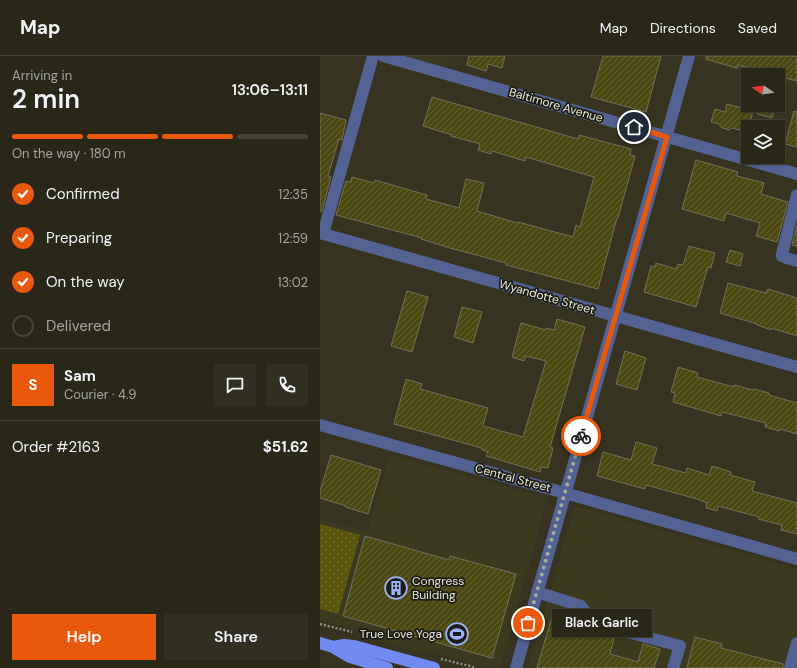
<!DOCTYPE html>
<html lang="en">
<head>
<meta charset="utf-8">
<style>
	:root { --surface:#282718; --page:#302f21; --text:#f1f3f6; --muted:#a5a5a2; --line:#444437; --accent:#ea580c }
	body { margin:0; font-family:"DM Sans",sans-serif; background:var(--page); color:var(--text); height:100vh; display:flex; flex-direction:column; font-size:15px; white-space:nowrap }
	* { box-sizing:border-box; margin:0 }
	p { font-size:13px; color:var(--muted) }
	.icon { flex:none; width:22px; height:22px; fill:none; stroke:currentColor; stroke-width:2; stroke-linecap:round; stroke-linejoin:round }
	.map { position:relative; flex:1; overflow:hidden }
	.panel { display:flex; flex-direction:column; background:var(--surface); width:320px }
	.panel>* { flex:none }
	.needle { width:26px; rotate:283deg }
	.fabs { position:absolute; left:421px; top:12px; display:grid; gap:8px }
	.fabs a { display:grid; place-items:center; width:44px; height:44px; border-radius:0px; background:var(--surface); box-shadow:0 1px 3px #0004,0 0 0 1px var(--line); font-size:20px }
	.pin { position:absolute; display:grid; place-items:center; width:34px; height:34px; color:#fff; margin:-17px; border:2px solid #fff; border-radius:50%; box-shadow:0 1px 4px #0007 }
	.courier { position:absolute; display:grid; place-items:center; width:40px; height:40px; margin:-20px; border:3px solid #ea580c; border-radius:50%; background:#fff; color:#222; box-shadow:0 1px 5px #0007 }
	.bubble { position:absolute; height:28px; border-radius:0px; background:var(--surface); box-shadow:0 1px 3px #0004,0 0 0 1px var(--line); font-size:13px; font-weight:600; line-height:28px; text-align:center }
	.summary em { font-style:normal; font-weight:600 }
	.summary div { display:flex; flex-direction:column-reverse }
	.summary { display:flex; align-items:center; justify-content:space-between; height:68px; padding:0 12px }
	h1 { font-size:26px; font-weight:600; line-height:30px }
	.bar { display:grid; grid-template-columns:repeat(4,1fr); gap:6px 4px; align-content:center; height:48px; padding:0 12px }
	.bar i { height:5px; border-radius:3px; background:var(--line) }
	.bar .on { background:var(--accent) }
	.bar p { grid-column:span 4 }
	.line { display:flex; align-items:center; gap:10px; padding:0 12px; border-top:1px solid var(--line) }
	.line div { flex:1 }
	.round { display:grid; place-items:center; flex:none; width:42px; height:42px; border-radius:0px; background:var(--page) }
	ol { padding:0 12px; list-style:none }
	li { display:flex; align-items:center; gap:12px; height:44px }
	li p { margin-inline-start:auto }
	li .icon { padding:4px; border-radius:50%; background:var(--accent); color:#fff; stroke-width:4 }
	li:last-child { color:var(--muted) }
	li i { width:22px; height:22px; border:2px solid var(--line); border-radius:50% }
	.action { display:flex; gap:8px; margin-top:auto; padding:8px 12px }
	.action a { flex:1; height:46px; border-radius:0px; background:var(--accent); color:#fff; font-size:16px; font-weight:600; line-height:46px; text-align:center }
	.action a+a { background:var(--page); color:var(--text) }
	header { display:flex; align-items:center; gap:24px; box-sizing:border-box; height:56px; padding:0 20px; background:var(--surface); border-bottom:1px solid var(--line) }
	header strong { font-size:19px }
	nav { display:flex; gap:22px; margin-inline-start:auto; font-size:14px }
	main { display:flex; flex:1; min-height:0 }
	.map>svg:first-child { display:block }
	.built { fill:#3c3a1e }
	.grass { fill:url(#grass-dots) }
	.building { fill:url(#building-hatch); stroke:#72705a }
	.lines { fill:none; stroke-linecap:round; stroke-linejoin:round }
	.path { stroke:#8f8e7e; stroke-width:2.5; stroke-dasharray:2 2; stroke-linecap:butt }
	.minor { stroke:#536193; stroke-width:12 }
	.major { stroke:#728bf2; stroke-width:12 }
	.done { stroke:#abaa9b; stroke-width:4; stroke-dasharray:0 7.2 }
	.route { stroke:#ea580c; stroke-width:5 }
	.labels { text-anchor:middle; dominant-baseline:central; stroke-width:3.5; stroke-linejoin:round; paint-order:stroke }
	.street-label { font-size:12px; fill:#eae9dd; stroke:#1c1c13 }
	.poi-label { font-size:12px; fill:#eae9dd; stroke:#1c1c13; text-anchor:start }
</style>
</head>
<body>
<header>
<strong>Map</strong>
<nav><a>Map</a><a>Directions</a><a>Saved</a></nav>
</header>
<main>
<section class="panel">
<div class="summary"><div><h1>2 min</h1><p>Arriving in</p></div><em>13:06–13:11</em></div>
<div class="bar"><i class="on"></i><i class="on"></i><i class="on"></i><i></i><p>On the way · 180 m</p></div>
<ol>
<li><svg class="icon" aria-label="check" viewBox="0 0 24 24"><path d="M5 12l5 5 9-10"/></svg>Confirmed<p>12:35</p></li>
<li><svg class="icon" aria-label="check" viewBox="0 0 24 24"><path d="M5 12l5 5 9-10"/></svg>Preparing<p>12:59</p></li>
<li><svg class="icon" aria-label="check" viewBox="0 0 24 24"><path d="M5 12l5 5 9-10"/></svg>On the way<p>13:02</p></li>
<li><i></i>Delivered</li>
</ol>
<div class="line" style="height:72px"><b class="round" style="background:var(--accent);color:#fff">S</b><div><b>Sam</b><p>Courier · 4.9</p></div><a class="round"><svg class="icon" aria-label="chat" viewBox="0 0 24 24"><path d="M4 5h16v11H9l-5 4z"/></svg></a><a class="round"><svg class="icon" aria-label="phone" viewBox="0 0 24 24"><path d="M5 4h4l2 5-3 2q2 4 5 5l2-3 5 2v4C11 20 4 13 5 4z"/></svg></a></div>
<div class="line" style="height:52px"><div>Order #2163</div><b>$51.62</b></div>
<div class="action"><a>Help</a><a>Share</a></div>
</section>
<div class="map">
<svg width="477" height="612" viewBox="0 0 477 612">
	<defs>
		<pattern id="grass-dots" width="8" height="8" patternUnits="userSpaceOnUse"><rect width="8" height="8" fill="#5c560d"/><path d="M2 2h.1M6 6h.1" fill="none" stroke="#746e30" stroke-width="1.8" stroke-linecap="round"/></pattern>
		<pattern id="building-hatch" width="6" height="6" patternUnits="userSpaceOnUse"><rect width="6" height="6" fill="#4c4811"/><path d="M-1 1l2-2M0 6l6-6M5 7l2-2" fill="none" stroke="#666233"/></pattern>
	</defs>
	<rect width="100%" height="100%" fill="#363420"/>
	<path class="built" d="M84 0H130L127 12Z
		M368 0H477V31L458 25V19H434L380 4Z
		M70 399 223 441 226 444V448L181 610 179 612H161L158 609 108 595 100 597 59 585 55 579 0 564V463L47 476Z
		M256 451 262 452 477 513V612H208L253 454Z"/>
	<path class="grass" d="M0 468 40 479 18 558 0 553Z"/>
	<path class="building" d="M149 0H185L182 12 168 8 166 15 147 9Z
		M283 0H341L326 56 271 41Z
		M386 0H477V25L458 20V19H455L418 9 417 12 386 3Z
		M112 41 258 83 259 79 311 93 310 99 315 100 298 162H297L278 233 186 209V207L130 192 101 183 102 182 16 159 26 125 31 126 32 121 54 127 55 124 107 139 106 143 139 152 146 123 164 127 157 155 197 167 198 166 253 181 256 169 260 171 274 121 206 101 205 105 172 95 171 98 158 94 160 88 131 80 132 79 103 70Z
		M407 48 433 55 427 76 412 72 409 74 402 72 399 68 391 66 395 53 405 56Z
		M439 49H456L452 62 437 58Z
		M474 55 477 56V91L465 88Z
		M0 57 26 64 22 84 19 83 8 120 11 121 2 155H0Z
		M376 104 418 116 417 120 444 127 441 138 468 146 457 186 436 180 440 167 406 157 404 165 362 153Z
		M477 169V190L472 189Z
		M369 190 395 197 391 212 388 211 376 251 324 236 331 210 335 211 336 207 356 213 358 208 363 209Z
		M410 194 423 198 420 210 406 206Z
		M408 227 446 237 448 233 477 242V280L451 272V274L437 269V268L400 257Z
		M87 235 108 241 92 296 71 290Z
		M142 251 162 256 153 287 134 281Z
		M237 263 265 271 230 391 233 392 228 412 221 411 220 416 197 409 166 400 168 396 162 394V392L74 368 86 323 102 328 100 333 168 352 163 370 203 381 226 305 206 300 204 305 192 301 201 267 226 274V272L234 274Z
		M305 295 326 302 317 334 296 328Z
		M358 311 378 317 377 321 414 331V329L433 334 434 333 449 337V339L477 347V378L460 373 459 375 445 371 446 367 402 356 401 360 353 346 355 337 351 336Z
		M316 386 337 392 332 408 366 417 367 412 389 419 392 410 411 416 410 419 435 426 432 435 477 447V478L461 474 462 469 438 463 439 461 398 450 397 455 386 452 387 447 377 443 326 429 325 433 277 420 283 396 311 404Z
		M11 399 61 414 48 458 25 451 26 450 0 442V435Z
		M45 480 129 504 130 500 196 518 172 602 23 560Z
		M231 564 294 582 290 598 318 606 323 588 340 593 334 612H217Z
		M375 581 402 588 401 592 463 608V612H367Z"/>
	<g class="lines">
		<path class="path" d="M0 568 32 576
			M121 603 150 610 154 612"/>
		<path class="minor" d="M63 0 477 118
			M477 139 462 198V200L466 202 477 205
			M0 177 477 311
			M3 178 53 0
			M0 369 245 437 477 503
			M217 536 261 550C266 556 268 563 274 567L360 590 353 612
			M196 612 369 0
			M470 612 477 587"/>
		<path class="major" d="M0 587 13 591 30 601 67 612
			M13 591 24 589 34 590 114 612"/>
	</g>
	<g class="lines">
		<path class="done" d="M208 567 261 380"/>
		<path class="route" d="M261 380 347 81 314 71"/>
	</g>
	<defs>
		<g id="building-ring" transform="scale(1.15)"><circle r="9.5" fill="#1c1c13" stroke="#9eb3fd" stroke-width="1.5"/><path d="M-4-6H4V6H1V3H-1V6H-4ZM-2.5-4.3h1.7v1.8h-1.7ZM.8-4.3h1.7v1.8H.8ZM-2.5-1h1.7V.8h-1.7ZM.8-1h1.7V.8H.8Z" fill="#9eb3fd"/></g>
		<g id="stadium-ring" transform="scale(1.15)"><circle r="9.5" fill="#1c1c13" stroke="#9eb3fd" stroke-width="1.5"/><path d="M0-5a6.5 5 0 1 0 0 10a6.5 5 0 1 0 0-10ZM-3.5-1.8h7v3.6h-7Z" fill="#9eb3fd"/></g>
	</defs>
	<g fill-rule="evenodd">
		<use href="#building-ring" x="76" y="532"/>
		<use href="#stadium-ring" x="137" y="578"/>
	</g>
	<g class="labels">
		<g class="street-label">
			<text transform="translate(236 49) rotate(16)">Baltimore Avenue</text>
			<text transform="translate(227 241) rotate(16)">Wyandotte Street</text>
			<text transform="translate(193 422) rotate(15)">Central Street</text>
		</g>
		<g class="poi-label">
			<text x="92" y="525">Congress<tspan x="92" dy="14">Building</tspan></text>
			<text x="122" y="578" text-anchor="end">True Love Yoga</text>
		</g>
	</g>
</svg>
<div class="fabs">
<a><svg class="needle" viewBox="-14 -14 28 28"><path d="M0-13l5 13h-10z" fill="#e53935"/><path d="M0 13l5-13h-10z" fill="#a5a5a2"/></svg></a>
<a><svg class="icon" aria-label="layers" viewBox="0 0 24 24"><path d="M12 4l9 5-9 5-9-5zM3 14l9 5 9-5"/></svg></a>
</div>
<div class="pin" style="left:208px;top:567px;background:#ea580c"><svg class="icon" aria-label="bag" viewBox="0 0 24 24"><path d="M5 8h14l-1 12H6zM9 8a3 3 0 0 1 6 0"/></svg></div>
<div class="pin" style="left:314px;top:71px;background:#1f2937"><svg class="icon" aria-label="home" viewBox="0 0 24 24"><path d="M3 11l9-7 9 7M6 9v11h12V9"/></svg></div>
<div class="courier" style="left:261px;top:380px"><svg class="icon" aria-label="bike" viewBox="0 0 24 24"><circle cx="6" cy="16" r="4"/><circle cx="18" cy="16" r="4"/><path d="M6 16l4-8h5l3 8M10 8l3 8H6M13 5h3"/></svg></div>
<div class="bubble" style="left:232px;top:553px;width:100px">Black Garlic</div>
</div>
</main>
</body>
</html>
